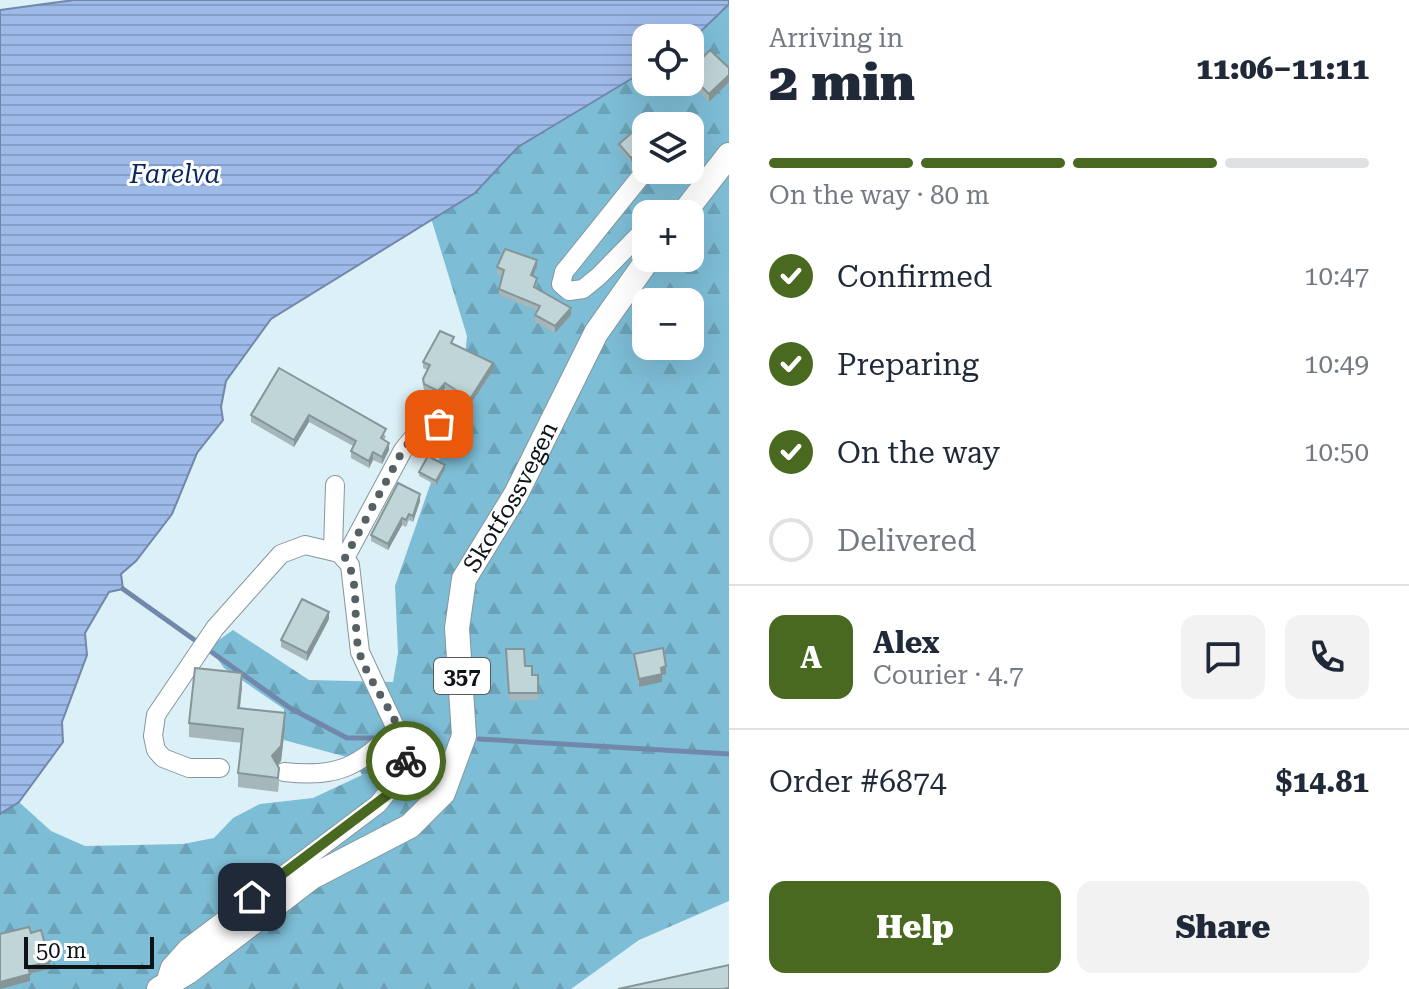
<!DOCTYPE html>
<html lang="en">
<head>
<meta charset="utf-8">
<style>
	:root { --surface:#fff; --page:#f2f2f3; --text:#1f2937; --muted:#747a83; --line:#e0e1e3; --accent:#48691f }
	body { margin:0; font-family:"Roboto Serif",serif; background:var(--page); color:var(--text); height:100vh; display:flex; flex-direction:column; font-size:30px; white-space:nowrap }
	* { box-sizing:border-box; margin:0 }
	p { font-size:26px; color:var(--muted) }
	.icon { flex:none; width:44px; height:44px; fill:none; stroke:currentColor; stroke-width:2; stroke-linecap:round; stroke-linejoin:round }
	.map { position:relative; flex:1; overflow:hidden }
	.sheet { display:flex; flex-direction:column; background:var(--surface); width:680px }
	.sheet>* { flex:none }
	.tools { position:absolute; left:632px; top:24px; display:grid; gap:16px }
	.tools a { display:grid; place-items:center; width:72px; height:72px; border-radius:16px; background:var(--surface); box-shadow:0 8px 32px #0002; font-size:40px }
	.scale { position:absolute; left:24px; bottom:20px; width:130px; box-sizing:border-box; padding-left:8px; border:4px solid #0d1417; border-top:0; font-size:22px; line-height:28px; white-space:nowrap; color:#0d1417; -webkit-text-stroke:6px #fff; paint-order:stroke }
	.pin { position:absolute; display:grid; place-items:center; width:68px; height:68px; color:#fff; margin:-34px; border-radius:16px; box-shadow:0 4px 12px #0006 }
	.courier { position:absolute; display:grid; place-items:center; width:80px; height:80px; margin:-40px; border:6px solid #48691f; border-radius:50%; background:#fff; color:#222; box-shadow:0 2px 10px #0007 }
	.summary em { font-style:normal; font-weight:800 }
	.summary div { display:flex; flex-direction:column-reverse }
	.summary { display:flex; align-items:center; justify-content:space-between; height:136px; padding:0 40px }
	h1 { font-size:52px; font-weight:800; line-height:60px }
	.bar { display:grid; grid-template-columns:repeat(4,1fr); gap:12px 8px; align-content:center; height:96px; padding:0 40px }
	.bar i { height:10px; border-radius:6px; background:var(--line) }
	.bar .current { background:var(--accent) }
	.bar p { grid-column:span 4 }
	.line { display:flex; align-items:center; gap:20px; padding:0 40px; border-top:2px solid var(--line) }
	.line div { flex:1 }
	.round { display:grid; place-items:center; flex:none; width:84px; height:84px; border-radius:16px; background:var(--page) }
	ol { padding:0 40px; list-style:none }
	li { display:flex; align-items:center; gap:24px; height:88px }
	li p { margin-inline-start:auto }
	li .icon { padding:8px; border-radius:50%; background:var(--accent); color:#fff; stroke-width:4 }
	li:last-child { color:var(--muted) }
	li i { width:44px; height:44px; border:4px solid var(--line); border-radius:50% }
	.cta { display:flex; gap:16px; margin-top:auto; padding:16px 40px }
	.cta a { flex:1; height:92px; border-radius:16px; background:var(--accent); color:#fff; font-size:32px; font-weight:800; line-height:92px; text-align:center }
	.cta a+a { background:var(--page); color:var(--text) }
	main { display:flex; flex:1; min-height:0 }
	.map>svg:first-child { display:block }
	.forest { fill:url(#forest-firs); fill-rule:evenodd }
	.water { fill:url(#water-rules); stroke:#7288aa; stroke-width:2 }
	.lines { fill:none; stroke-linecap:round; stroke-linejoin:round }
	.stream { stroke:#7288aa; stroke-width:5 }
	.minor-casing { stroke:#84969d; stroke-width:20 }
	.major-casing { stroke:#84969d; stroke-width:26 }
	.minor { stroke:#fff; stroke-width:18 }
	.major { stroke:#fff; stroke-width:24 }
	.wall { fill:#a5b7ba }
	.shaded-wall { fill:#869597 }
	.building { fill:#c0d5d8; stroke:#869597; stroke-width:2 }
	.done { stroke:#556165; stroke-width:8; stroke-dasharray:0 14.4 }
	.route { stroke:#48691f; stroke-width:10 }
	.labels { text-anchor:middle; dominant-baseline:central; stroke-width:6; stroke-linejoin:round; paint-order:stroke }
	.shield { fill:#fff; stroke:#565a5d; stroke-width:2 }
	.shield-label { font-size:22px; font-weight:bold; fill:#0d1417 }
	.street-label { font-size:24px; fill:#0d1417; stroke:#fff }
	.water-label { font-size:26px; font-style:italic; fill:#09285f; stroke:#fff }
</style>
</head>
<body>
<main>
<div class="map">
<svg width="729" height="989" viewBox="0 0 729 989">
	<defs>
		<pattern id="forest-firs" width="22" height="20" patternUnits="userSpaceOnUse" patternTransform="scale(2)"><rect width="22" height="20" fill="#7dbdd6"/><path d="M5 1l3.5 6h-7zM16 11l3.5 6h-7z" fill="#6ba2b7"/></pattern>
		<pattern id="water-rules" width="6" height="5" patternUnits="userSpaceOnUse" patternTransform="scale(2)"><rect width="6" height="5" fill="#9ebae9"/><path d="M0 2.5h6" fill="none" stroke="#879fc7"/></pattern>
	</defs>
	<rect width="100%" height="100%" fill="#dcf0f7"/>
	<path class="forest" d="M729 4V901L639 940 571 989H0V814L19 802 51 831 85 846 183 844 214 838 233 818 260 804 313 798 362 775 354 759 284 740V709L224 668 209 647 233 630 309 680 393 682 398 653 395 586 461 396 467 336 431 218 475 193 518 147 646 70V82H690V42ZM646 126H690V170H646ZM646 214H690V258H646ZM646 302H690V346H646Z"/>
	<path class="water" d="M74 0H729V4L690 42V38H646V70L518 147 475 193 271 319 226 381 221 407 223 420 197 453 172 514 136 561 121 574 123 589 109 592 85 633 87 655 62 722 63 742 19 802 0 814V10Z"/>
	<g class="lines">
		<path class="stream" d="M123 589 290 708 347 738H380
			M479 739 729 754"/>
		<g class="minor-casing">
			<path id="minor" d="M646 232 640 234 599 276 583 289 569 291 561 284 564 272 646 170
				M423 416a10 10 0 1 1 20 0a10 10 0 1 1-20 0Z
				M333 550 335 485
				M345 558 403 450 425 423
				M284 772C341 778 357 766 398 729
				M164 986 170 967 187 948 378 804 403 773 406 750 360 652 350 565 339 553 305 545 281 554 215 628 156 715 153 736 156 750 163 758 189 768H220"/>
		</g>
		<g class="major-casing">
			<g id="major">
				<path d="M683 214 729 155"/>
				<path id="s1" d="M159 989 188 972 312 877 410 826 443 793 464 736 457 628 464 579 516 494 596 333 649 258"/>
			</g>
		</g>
		<use href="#minor" class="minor"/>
		<use href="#major" class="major"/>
	</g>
	<path class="wall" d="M729 68V82L709 102 690 82V71Z
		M646 141 631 162 619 148V144Z
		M537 266 533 276 537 284 536 288 571 315 555 333 535 322V315L537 311 499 295V289L502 276 497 274V267Z
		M454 343 453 344 493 370 470 405 445 389 438 397 424 390 423 385 427 370 423 368V362Z
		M279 368 386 436 384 440 389 450 382 464 373 460 369 468 351 458V451L353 446 309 422 294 447 251 422V415Z
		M445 469 436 485 419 476V472Z
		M420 501 413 522 409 520 406 527 402 525 388 550 371 541V535Z
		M329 619 307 661 281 647V640Z
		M506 649 532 675H538V700L509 701Z
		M634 654 666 674 662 675V682L639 687 634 662Z
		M242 687 240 708 285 727 281 761 277 765 279 783 278 792 238 787V773L242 743 189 737V723Z"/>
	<path class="shaded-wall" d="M729 75V82L709 102V94Z
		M646 145V149L631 162V158Z
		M537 260V266L531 281V275Z
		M571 308V315L555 333V326Z
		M493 363V370L470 405V399Z
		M445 383V389L438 397V391Z
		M309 415V422L294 447V440Z
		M389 443V450L382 464V457Z
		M373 452V460L369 468V461Z
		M445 465V469L436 485V481Z
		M420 494V501L413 522V516Z
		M402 518V525L388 550V544Z
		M329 612V619L307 661V653Z
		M666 666V674L662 675V682L639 687V679L661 668Z
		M242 673V687L238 722V708Z
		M285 713V727L281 761 272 770V756Z
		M50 961V969L28 974V967Z
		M30 974V981L0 989V982Z"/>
	<path class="building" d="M710 50 729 68V75L709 94 690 75V71Z
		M636 129 646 141V145L631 158 619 144Z
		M505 249 537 260 531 275 537 278 534 287 571 308 555 326 535 315 540 306 499 289 504 270 497 267Z
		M440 331 454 337 451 343 493 363 470 399 445 383 438 391 424 384 423 379 430 365 423 362Z
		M279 368 386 429 381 438 389 443 382 457 373 452 369 461 351 451 356 441 309 415 294 440 251 415Z
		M428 456 445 465 436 481 419 472Z
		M398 483 420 494 413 516 409 514 406 520 402 518 388 544 371 535Z
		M302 599 329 612 307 653 281 640Z
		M663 648 666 666 661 668 662 674 639 679 634 654Z
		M506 649H524L525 666H532V675H538V693H509Z
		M195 668 242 673 238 708 285 713 281 746 272 756 279 768 278 778 238 773 243 729 189 723Z
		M29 927 31 933 41 930 50 961 28 967 30 974 0 982V934Z
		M729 965V988L723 989H618Z"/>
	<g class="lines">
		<path class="done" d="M406 761C406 721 369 688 359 651 352 623 361 581 345 558L403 450 425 423 439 424"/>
		<path class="route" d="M252 897 390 793 403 773 406 761"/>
	</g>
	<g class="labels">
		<rect class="shield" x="434" y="658" width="56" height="36" rx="6"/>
		<g class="shield-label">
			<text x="462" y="676">357</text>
		</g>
		<g class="street-label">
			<text stroke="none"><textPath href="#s1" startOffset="660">Skotfossvegen</textPath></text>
		</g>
		<g class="water-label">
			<text x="175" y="174">Farelva</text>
		</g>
	</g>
</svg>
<div class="tools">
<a><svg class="icon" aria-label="locate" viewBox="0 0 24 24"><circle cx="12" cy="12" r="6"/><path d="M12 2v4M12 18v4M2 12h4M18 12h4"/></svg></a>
<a><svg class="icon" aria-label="layers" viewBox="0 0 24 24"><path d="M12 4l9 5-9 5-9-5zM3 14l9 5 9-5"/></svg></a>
<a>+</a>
<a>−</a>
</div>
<div class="scale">50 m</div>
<div class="pin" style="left:439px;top:424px;background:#ea580c"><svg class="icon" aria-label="bag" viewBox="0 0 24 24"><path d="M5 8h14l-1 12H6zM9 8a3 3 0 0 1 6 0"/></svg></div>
<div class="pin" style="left:252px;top:897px;background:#1f2937"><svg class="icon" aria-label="home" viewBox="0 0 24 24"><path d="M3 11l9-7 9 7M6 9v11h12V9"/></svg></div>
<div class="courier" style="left:406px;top:761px"><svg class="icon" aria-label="bike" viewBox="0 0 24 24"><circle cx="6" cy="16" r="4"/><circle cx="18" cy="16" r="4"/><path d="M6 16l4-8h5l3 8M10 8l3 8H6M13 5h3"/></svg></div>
</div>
<section class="sheet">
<div class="summary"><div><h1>2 min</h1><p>Arriving in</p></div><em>11:06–11:11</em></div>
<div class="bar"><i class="current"></i><i class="current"></i><i class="current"></i><i></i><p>On the way · 80 m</p></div>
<ol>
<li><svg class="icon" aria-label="check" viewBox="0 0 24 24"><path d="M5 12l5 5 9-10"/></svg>Confirmed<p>10:47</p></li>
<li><svg class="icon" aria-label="check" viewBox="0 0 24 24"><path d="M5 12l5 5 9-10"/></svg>Preparing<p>10:49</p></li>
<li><svg class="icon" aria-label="check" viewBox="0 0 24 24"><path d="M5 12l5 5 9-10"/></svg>On the way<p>10:50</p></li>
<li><i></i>Delivered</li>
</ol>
<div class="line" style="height:144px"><b class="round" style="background:var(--accent);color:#fff">A</b><div><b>Alex</b><p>Courier · 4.7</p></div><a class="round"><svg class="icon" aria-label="chat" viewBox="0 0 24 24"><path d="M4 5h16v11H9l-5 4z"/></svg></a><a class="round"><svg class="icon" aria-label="phone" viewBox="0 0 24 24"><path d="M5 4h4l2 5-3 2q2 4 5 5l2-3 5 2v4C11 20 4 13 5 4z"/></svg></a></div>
<div class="line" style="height:104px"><div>Order #6874</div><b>$14.81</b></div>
<div class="cta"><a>Help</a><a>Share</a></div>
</section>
</main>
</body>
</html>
